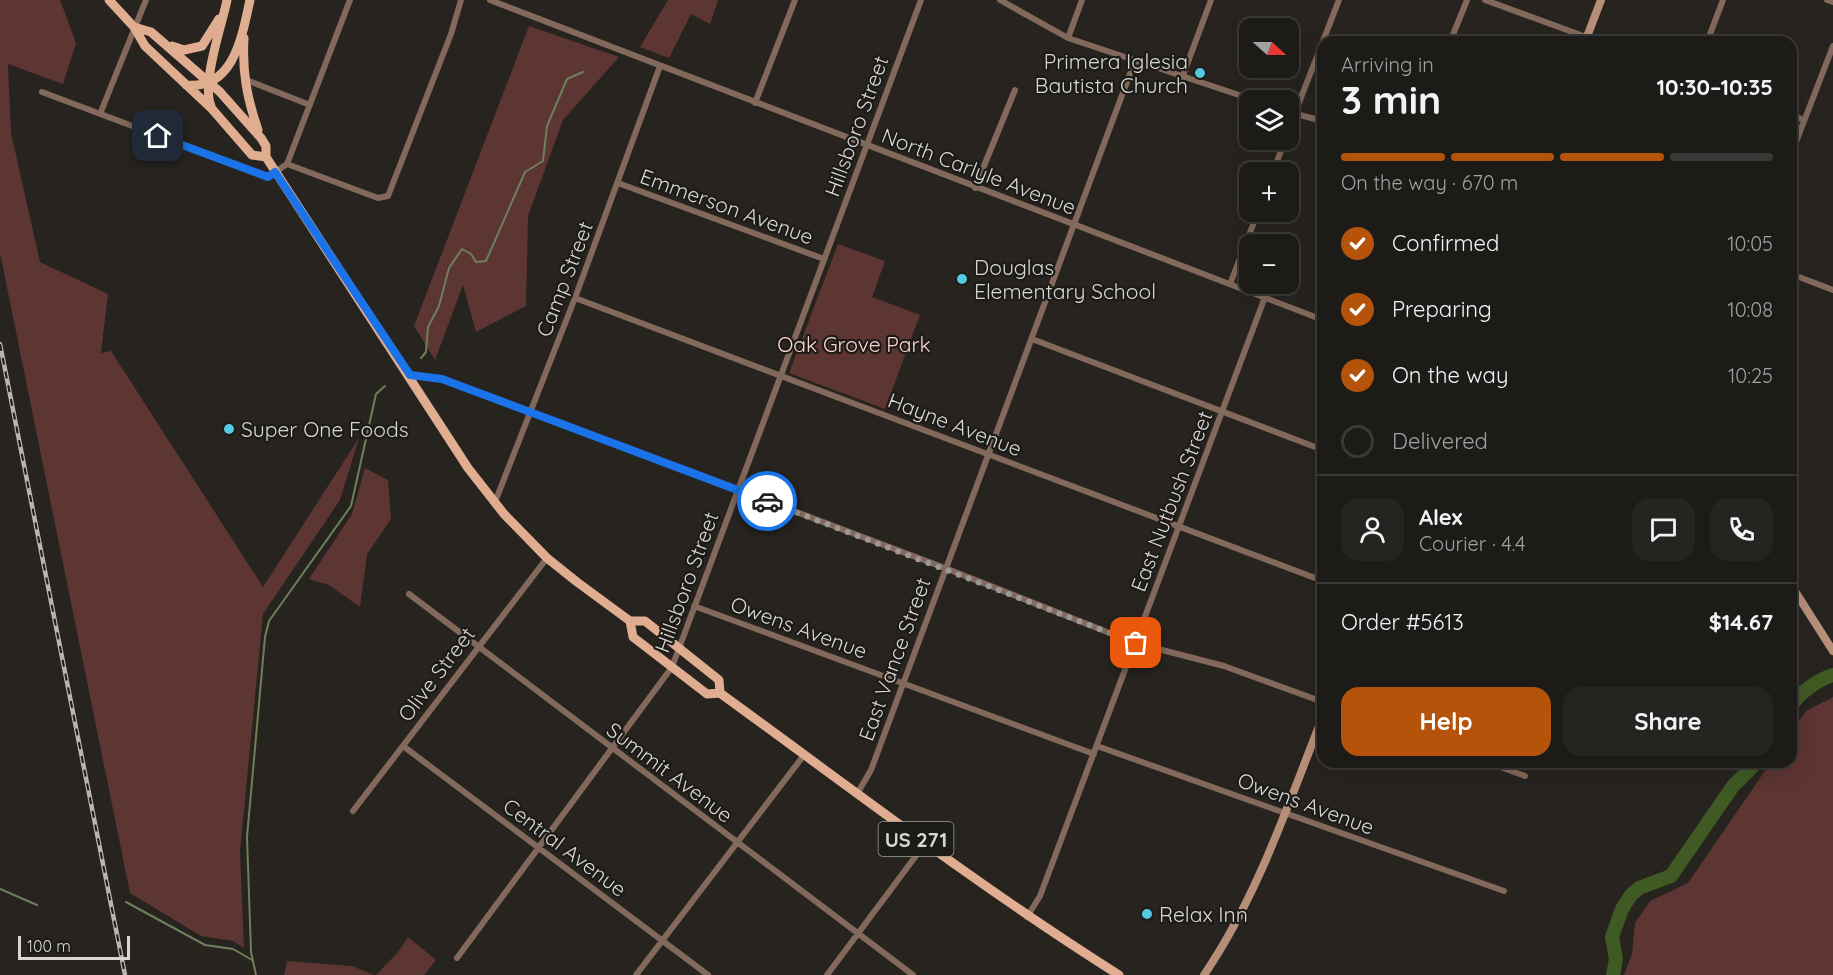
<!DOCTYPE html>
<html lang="en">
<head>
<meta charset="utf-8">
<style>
	:root { --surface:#1d1b18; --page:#252421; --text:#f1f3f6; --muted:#a0a1a2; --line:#3b3937; --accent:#b45309 }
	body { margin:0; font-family:Quicksand,sans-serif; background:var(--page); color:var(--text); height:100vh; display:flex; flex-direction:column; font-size:22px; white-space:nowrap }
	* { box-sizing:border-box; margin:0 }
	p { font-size:20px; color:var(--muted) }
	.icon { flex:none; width:33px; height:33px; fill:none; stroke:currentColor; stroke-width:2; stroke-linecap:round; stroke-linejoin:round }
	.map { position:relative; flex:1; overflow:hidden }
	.panel { position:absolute; left:1317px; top:36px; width:480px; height:732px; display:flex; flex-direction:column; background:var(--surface); border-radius:18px; box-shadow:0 6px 24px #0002,0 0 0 2px var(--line) }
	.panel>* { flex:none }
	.needle { width:39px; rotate:111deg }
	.tools { position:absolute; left:1239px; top:18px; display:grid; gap:12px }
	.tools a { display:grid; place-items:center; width:60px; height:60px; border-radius:12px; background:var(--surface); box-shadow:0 6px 24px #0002,0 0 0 2px var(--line); font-size:30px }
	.scale { position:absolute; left:18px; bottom:15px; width:112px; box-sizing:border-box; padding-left:6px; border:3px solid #d9d7d4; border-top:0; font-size:16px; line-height:21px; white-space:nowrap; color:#d9d7d4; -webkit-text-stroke:4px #1d1b17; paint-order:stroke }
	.pin { position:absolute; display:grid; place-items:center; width:51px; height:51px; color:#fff; margin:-26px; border-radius:12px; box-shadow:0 3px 9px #0006 }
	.courier { position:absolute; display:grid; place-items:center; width:60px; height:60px; margin:-30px; border:4px solid #1a73e8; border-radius:50%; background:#fff; color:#222; box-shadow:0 2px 8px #0007 }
	.summary em { font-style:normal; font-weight:700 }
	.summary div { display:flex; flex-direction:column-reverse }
	.summary { display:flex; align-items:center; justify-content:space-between; height:102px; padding:0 24px }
	h1 { font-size:39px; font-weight:700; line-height:45px }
	.bar { display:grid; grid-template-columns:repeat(4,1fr); gap:9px 6px; align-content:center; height:72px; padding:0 24px }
	.bar i { height:8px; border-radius:4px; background:var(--line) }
	.bar .selected { background:var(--accent) }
	.bar p { grid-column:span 4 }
	.line { display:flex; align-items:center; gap:15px; padding:0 24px; border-top:2px solid var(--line) }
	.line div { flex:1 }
	.round { display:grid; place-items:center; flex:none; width:63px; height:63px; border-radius:18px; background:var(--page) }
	ol { padding:0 24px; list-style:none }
	li { display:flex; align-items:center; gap:18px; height:66px }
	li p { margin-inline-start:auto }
	li .icon { padding:6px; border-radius:50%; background:var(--accent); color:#fff; stroke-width:4 }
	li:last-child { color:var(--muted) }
	li i { width:33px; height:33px; border:3px solid var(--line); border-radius:50% }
	.button { display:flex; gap:12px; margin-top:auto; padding:12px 24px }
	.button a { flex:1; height:69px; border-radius:18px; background:var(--accent); color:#fff; font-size:24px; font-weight:700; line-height:69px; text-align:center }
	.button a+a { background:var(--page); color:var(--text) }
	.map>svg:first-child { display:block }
	.green { fill:#5d3533 }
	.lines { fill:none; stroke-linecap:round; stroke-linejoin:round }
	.stream { stroke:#6e8059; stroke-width:2 }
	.river { stroke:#405a24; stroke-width:14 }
	.street { stroke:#82695b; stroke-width:6 }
	.secondary { stroke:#b78f79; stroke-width:8 }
	.primary { stroke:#e1ad90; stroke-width:9 }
	.rail-casing { stroke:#b7b5b1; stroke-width:4.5 }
	.rail { stroke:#1d1b17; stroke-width:2; stroke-dasharray:7; stroke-linecap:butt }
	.done { stroke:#9b9895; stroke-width:6; stroke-dasharray:0 10.8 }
	.route { stroke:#1a73e8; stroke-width:8 }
	.poi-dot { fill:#55cadf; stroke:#1d1b17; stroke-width:2 }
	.labels { text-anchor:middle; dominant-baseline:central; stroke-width:4.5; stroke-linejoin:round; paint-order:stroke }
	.shield { fill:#1d1b17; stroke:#a19f9b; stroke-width:1.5 }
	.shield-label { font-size:20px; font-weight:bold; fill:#d9d7d4 }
	.poi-label { font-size:21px; fill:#d9d7d4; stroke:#1d1b17; text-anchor:start }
	.street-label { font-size:21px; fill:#d9d7d4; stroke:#1d1b17 }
	.park-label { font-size:21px; fill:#fcd3d0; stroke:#1d1b17 }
</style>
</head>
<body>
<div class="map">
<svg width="1833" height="975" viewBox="0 0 1833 975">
	<rect width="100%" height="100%" fill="#272420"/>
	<path class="green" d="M0 0H60L76 43 63 84 8 64 11 133 40 262 108 294 101 353 111 351 263 587 359 438 340 500 263 614 240 851 244 948 233 941 201 936 130 893 0 253Z
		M668 0H718L710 24 691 14 669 58 640 47Z
		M529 26 619 57 563 120 528 216 526 306 476 332 463 285 435 360 414 326Z
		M838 244 885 261 872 297 920 315 885 409 789 373Z
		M365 468 388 480 391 519 367 554 360 607 329 585 309 579 352 514Z
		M1833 697V975H1624L1632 954 1635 923 1650 901 1688 883 1771 762H1791V733L1806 711Z
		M408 937 436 960 424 975H376L398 952Z
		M287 961 352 966 374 975H284Z"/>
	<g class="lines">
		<path class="stream" d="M421 358 426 352 428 327 439 306 449 268 462 249 471 254 476 262 486 261 525 172 543 161 547 126 567 79 583 72
			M0 889 37 905
			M126 902 205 945 233 949 252 960
			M256 975 251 952 247 837 265 637 269 621 351 506 376 394 385 386"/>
		<path class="river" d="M1791 706C1799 693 1819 679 1833 675
			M1613 975 1616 959 1612 937 1622 909 1631 895 1639 888 1671 876 1733 786 1757 762"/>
		<path class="street" d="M490 0 1323 320
			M1000 0 1068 38 1254 100
			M1485 0 1600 42
			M1827 0 1833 2
			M1068 38 1082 0
			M1450 42 1467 0
			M1707 42 1723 0
			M1182 78 1211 0
			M244 79 310 105
			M42 92 268 177 287 164 350 0
			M755 103 795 0
			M1288 112 1323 121
			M100 114 146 0
			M1791 115 1804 120
			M1288 131 1339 0
			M1791 155 1833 46
			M287 164 378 198 388 196 451 34 461 0
			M1273 172 1285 140
			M618 183 824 259
			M975 188 1015 90
			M1791 274 1833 290
			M1230 284 1258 212
			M575 298 1323 581
			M1032 339 1323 450
			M410 375 442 379 531 412 945 568 1135 643 1224 666 1323 702
			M495 502 575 298 660 66
			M409 594 913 975
			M694 606 1094 754
			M403 746 708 975
			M1097 746 1504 891
			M1487 762 1525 776
			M857 794 871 770 1134 63
			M353 811 547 558
			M1027 917 1040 896 1265 297
			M457 958 672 667 921 0
			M636 975 804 755
			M827 975 924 845"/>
		<path class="secondary" d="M1585 42 1601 0
			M1791 585 1833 651
			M1204 975C1258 896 1288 804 1323 716"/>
		<path class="primary" d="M109 0 134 27 145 46 212 109 252 155 266 157
			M134 27 151 32 220 92 261 138 266 146V157L468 468 504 514 547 558 577 582 630 621H645L719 680 720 693
			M244 38C242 72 247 98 258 130
			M172 46 184 50 202 46 219 19
			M186 85C234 90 242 36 250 0
			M211 106C201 84 222 25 227 0
			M630 621 633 637 707 694 720 693C852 789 981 888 1119 975"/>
		<g class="rail-casing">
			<path id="rail" d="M0 344 125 975"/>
		</g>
		<use href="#rail" class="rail"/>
	</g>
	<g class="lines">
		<path class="done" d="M767 501 1136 643"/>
		<path class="route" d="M158 136 268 177 275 172 410 375 442 379 767 501"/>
	</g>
	<g class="poi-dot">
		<circle cx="1200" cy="73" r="6"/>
		<circle cx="962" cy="279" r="6"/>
		<circle cx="229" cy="429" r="6"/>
		<circle cx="1147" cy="914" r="6"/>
	</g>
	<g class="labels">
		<rect class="shield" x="878.5" y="822" width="75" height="34" rx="4.5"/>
		<g class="shield-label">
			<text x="916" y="839">US 271</text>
		</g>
		<g class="poi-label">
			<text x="1188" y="61" text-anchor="end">Primera Iglesia<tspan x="1188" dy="24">Bautista Church</tspan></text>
			<text x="974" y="267">Douglas<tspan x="974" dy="24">Elementary School</tspan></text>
			<text x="241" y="429">Super One Foods</text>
			<text x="1159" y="914">Relax Inn</text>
		</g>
		<g class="street-label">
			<text transform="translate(856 126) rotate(-70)">Hillsboro Street</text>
			<text transform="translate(979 171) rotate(21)">North Carlyle Avenue</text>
			<text transform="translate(727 206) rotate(20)">Emmerson Avenue</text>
			<text transform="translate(564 279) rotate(-69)">Camp Street</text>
			<text transform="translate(955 424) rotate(21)">Hayne Avenue</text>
			<text transform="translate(1171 501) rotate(-69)">East Nutbush Street</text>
			<text transform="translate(686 582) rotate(-70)">Hillsboro Street</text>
			<text transform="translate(799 627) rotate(20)">Owens Avenue</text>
			<text transform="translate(894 659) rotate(-70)">East Vance Street</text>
			<text transform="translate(436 674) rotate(-53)">Olive Street</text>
			<text transform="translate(670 772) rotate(37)">Summit Avenue</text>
			<text transform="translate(1306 803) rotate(20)">Owens Avenue</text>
			<text transform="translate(565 847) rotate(37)">Central Avenue</text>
		</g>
		<g class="park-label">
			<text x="854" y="344">Oak Grove Park</text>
		</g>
	</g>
</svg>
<div class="tools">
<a><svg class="needle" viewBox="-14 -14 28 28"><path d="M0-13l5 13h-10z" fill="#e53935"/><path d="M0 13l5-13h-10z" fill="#a0a1a2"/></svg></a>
<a><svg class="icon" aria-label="layers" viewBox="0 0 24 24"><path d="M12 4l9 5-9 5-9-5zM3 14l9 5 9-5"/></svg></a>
<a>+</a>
<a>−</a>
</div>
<div class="scale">100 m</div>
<div class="pin" style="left:1136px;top:643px;background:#ea580c"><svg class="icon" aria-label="bag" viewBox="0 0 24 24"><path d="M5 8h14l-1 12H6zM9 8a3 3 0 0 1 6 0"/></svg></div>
<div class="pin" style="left:158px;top:136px;background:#1f2937"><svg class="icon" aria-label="home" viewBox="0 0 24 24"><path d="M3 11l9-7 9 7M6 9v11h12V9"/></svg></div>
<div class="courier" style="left:767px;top:501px"><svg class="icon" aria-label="car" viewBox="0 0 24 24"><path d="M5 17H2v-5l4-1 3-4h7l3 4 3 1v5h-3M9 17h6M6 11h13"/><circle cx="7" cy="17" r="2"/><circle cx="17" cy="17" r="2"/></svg></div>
<section class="panel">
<div class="summary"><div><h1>3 min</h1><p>Arriving in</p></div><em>10:30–10:35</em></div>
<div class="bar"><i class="selected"></i><i class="selected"></i><i class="selected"></i><i></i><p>On the way · 670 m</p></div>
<ol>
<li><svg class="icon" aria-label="check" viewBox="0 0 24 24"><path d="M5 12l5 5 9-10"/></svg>Confirmed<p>10:05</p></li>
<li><svg class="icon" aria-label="check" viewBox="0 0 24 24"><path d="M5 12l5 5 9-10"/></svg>Preparing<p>10:08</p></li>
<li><svg class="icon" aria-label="check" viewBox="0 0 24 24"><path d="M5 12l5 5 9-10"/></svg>On the way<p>10:25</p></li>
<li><i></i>Delivered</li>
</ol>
<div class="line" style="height:108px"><a class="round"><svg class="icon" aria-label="person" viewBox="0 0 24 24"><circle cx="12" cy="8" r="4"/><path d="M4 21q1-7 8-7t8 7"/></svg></a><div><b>Alex</b><p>Courier · 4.4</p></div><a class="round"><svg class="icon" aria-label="chat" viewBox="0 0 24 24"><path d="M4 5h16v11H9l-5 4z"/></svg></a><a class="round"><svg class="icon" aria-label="phone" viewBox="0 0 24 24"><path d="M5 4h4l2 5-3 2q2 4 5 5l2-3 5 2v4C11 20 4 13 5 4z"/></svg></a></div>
<div class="line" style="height:78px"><div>Order #5613</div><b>$14.67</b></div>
<div class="button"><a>Help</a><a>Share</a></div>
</section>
</div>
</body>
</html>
